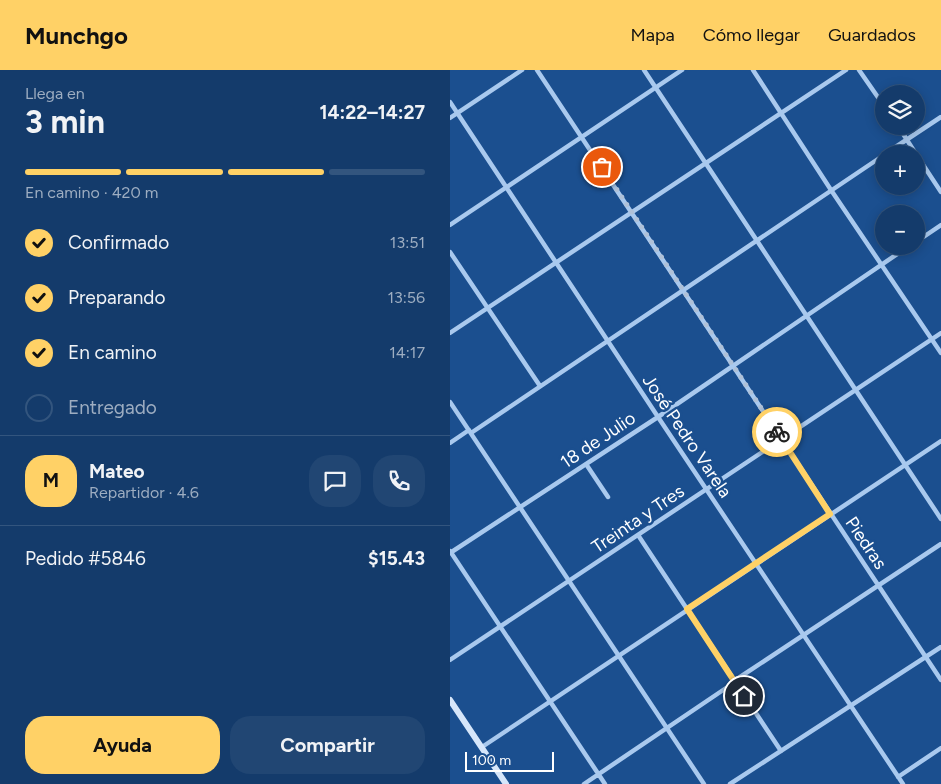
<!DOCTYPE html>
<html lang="es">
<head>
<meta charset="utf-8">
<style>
	:root { --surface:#143b6b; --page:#214673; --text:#f1f3f6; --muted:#9dadc1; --line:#33557e; --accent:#ffd166 }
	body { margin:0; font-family:Figtree,sans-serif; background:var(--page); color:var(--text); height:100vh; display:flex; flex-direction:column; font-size:19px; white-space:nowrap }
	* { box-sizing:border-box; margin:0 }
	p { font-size:16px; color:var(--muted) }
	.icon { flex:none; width:28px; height:28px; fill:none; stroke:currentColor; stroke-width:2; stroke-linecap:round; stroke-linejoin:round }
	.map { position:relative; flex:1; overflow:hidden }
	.panel { display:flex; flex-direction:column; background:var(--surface); width:450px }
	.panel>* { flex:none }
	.tools { position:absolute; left:425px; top:15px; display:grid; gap:10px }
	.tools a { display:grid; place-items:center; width:50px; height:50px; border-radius:50%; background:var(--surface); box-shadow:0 2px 12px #0003,0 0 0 1px var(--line); font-size:25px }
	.scale { position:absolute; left:15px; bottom:12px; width:89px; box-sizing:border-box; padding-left:5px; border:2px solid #fff; border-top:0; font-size:14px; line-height:18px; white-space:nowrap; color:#fff; -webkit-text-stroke:4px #1b4f8f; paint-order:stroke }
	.pin { position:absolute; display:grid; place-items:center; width:42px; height:42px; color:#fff; margin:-21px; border:2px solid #fff; border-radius:50%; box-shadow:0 1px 5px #0007 }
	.courier { position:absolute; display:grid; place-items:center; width:50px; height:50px; margin:-25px; border:4px solid #ffd166; border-radius:50%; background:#fff; color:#222; box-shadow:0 1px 6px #0007 }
	.head em { font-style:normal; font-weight:700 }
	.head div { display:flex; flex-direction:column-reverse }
	.head { display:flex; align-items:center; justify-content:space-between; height:85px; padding:0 25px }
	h1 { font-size:32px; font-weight:700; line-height:38px }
	.bar { display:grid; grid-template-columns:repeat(4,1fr); gap:8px 5px; align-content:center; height:60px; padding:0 25px }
	.bar i { height:6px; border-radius:4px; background:var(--line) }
	.bar .current { background:var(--accent) }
	.bar p { grid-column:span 4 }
	.line { display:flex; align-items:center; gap:12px; padding:0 25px; border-top:1px solid var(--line) }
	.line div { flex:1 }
	.round { display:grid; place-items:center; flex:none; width:52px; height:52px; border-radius:20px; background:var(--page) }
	ol { padding:0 25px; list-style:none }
	li { display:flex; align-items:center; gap:15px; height:55px }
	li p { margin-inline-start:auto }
	li .icon { padding:5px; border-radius:50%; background:var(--accent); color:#111; stroke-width:4 }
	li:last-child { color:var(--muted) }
	li i { width:28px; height:28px; border:2px solid var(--line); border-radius:50% }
	.action { display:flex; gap:10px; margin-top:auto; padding:10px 25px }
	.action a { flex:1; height:58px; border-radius:20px; background:var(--accent); color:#111; font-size:20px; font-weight:700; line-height:58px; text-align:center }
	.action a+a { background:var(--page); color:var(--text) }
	header { display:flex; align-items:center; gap:30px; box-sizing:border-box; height:70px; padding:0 25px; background:var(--accent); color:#111 }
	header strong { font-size:24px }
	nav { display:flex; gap:28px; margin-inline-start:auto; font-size:18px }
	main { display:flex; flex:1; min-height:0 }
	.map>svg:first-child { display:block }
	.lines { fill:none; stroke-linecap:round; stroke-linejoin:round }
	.minor { stroke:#a9c9ee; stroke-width:4.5 }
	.secondary { stroke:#d6e6fa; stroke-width:6 }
	.done { stroke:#afc1d8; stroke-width:5; stroke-dasharray:0 9 }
	.route { stroke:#ffd166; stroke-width:6 }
	.labels { text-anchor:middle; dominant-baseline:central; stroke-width:5; stroke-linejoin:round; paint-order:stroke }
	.street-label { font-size:18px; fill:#fff; stroke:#1b4f8f }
</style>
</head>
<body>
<header>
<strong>Munchgo</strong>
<nav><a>Mapa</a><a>Cómo llegar</a><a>Guardados</a></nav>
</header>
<main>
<section class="panel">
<div class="head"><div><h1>3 min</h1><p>Llega en</p></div><em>14:22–14:27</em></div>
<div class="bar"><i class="current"></i><i class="current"></i><i class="current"></i><i></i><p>En camino · 420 m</p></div>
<ol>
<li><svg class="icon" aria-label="check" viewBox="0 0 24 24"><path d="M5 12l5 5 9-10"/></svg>Confirmado<p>13:51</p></li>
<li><svg class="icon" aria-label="check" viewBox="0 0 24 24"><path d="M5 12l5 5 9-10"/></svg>Preparando<p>13:56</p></li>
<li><svg class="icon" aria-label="check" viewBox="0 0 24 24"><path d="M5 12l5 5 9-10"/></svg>En camino<p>14:17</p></li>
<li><i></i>Entregado</li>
</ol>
<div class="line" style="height:90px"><b class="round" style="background:var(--accent);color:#111">M</b><div><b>Mateo</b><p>Repartidor · 4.6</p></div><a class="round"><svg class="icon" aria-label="chat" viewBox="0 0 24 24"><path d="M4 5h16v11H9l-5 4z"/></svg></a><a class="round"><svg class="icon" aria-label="phone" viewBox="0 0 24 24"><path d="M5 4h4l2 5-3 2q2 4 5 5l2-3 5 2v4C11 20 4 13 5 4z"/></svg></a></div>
<div class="line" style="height:65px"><div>Pedido #5846</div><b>$15.43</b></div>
<div class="action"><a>Ayuda</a><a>Compartir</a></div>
</section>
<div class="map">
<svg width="491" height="714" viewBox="0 0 491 714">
	<rect width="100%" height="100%" fill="#1b4f8f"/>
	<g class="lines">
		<path class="minor" d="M87 0 491 610
			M194 0 491 449
			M303 0 381 120 491 283
			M409 0 434 36
			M0 32 208 347 453 714
			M0 48 72 0
			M448 56 466 84
			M435 84 491 47
			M466 84 491 122
			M0 155 232 0
			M466 172 491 155
			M0 182 90 316
			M0 263 396 0
			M0 332 254 714
			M21 363 434 85
			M0 373 19 360
			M136 394 158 427
			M188 465 331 681
			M0 481 155 714
			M0 483 208 347 459 176
			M0 590 491 263
			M284 611 491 474
			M32 677 491 371
			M448 707 491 678
			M134 714 285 612
			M280 714 491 577"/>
		<path class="secondary" d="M0 630 56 714"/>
	</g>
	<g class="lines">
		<path class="done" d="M152 97 327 362"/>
		<path class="route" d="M294 626 237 539 380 444 327 362"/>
	</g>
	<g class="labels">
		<g class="street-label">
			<text transform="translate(237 366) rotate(56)">José Pedro Varela</text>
			<text transform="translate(148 370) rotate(-34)">18 de Julio</text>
			<text transform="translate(188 449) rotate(-34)">Treinta y Tres</text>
			<text transform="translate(416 473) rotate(56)">Piedras</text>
		</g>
	</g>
</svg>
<div class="tools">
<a><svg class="icon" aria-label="layers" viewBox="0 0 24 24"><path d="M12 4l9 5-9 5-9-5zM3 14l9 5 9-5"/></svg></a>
<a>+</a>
<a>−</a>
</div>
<div class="scale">100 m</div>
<div class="pin" style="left:152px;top:97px;background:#ea580c"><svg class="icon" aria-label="bag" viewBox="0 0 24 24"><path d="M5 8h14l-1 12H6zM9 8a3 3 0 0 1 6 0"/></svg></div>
<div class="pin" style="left:294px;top:626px;background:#1f2937"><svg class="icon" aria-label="home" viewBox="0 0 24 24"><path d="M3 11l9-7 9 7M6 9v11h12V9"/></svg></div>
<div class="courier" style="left:327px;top:362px"><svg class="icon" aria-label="bike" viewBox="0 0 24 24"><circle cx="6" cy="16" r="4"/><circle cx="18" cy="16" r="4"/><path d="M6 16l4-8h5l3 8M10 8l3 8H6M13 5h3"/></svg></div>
</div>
</main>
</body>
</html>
